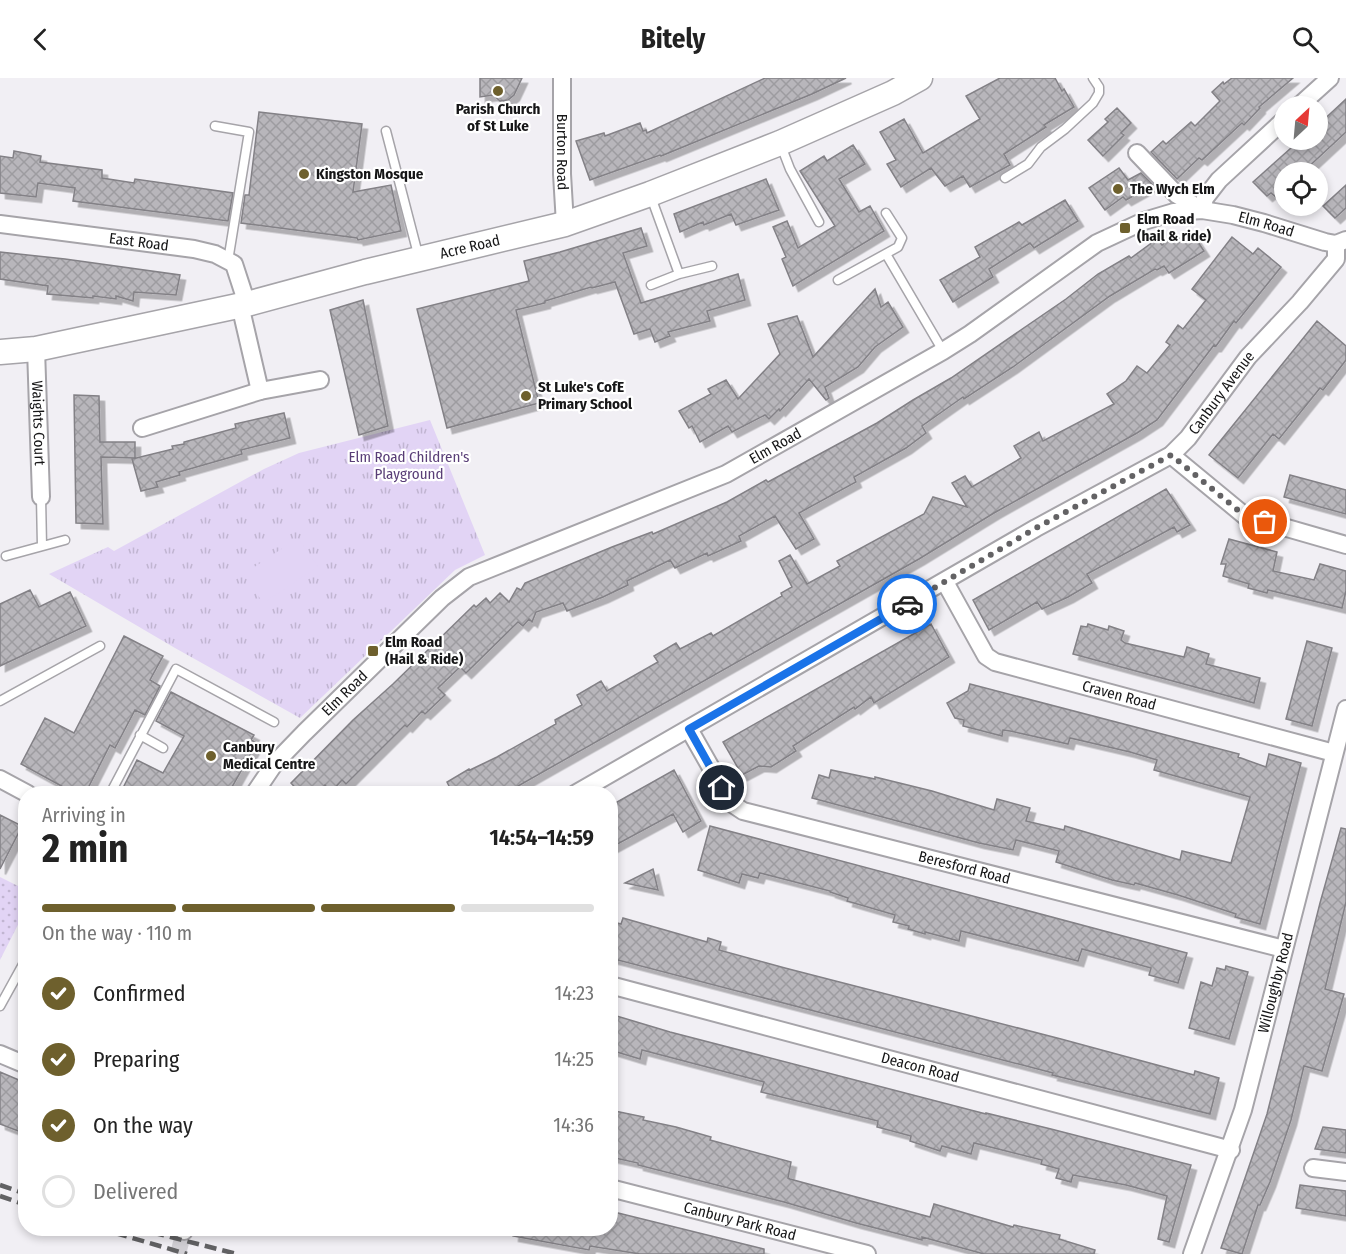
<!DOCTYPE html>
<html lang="en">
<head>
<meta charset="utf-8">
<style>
	:root { --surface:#fff; --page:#f6f6f6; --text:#222; --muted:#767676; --line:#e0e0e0; --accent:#6e602d }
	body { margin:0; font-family:"Fira Sans Condensed",sans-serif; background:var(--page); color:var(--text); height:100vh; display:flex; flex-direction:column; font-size:22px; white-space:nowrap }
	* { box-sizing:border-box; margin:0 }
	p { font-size:20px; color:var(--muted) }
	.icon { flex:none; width:33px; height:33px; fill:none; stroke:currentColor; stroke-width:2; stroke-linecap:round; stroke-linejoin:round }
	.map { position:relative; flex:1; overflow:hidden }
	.details { position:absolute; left:18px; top:708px; width:600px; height:450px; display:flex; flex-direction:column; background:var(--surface); border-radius:24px; box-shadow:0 3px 9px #0003 }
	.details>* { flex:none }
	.needle { width:39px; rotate:26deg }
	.tools { position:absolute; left:1274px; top:18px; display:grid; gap:12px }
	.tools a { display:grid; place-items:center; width:54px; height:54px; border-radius:50%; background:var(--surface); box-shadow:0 3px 9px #0003; font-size:30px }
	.pin { position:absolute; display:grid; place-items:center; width:51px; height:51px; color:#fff; margin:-26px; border:3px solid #fff; border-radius:50%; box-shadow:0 2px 6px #0007 }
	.courier { position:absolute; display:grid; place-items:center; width:60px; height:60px; margin:-30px; border:4px solid #1a73e8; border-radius:50%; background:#fff; color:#222; box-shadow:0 2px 8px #0007 }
	.headline em { font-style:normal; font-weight:700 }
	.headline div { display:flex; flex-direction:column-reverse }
	.headline { display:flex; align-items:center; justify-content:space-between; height:102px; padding:0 24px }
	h1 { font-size:39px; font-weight:700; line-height:45px }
	.bar { display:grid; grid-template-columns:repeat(4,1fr); gap:9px 6px; align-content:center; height:72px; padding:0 24px }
	.bar i { height:8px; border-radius:4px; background:var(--line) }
	.bar .current { background:var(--accent) }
	.bar p { grid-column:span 4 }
	ol { padding:0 24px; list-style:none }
	li { display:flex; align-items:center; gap:18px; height:66px }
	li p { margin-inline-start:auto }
	li .icon { padding:6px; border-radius:50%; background:var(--accent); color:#fff; stroke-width:4 }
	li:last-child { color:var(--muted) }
	li i { width:33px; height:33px; border:3px solid var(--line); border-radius:50% }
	header { display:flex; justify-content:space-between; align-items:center; height:78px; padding:0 24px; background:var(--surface); font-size:27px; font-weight:700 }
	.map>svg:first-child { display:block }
	.grass { fill:url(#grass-dots) }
	.park { fill:url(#park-tufts) }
	.garden { fill:#e2d4f5 }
	.building { fill:url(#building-cross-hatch); stroke:#838186; stroke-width:1.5; filter:url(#shadow) }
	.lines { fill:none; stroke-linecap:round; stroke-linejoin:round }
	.street-tunnel { stroke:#d0ced3; stroke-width:16; stroke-dasharray:16 8; stroke-linecap:butt }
	.lane-casing { stroke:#a6a4a9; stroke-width:11 }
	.street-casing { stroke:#a6a4a9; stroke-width:20 }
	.secondary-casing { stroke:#a6a4a9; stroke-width:27 }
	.lane { stroke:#fff; stroke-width:8 }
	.street { stroke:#fff; stroke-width:16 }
	.secondary { stroke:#fff; stroke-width:24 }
	.rail { stroke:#616163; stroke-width:4.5; stroke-dasharray:12 6; stroke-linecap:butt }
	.done { stroke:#636264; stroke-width:6; stroke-dasharray:0 10.8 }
	.route { stroke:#1a73e8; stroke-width:8 }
	.poi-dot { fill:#6e602d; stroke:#fff; stroke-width:2 }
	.labels { text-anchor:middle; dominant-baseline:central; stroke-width:4.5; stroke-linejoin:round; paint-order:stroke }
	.poi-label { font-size:15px; font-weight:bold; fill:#161617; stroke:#fff; text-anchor:start }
	.street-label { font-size:15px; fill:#161617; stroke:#fff }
	.park-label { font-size:15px; fill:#593e77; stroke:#fff }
</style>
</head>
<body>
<header><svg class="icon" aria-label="back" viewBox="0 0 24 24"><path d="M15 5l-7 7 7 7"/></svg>Bitely<svg class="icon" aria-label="search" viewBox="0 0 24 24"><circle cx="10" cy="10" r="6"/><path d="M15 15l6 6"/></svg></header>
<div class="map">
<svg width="1346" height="1176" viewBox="0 0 1346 1176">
	<defs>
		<pattern id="grass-dots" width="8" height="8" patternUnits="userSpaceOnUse" patternTransform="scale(1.5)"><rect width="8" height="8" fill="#e2d4f5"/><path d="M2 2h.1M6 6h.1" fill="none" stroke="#c1b5d1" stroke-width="1.8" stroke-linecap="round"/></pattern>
		<pattern id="park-tufts" width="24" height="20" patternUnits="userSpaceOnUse" patternTransform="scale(1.5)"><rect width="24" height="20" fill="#e2d4f5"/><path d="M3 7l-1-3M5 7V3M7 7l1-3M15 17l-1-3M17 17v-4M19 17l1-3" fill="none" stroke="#c1b5d1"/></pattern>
		<pattern id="building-cross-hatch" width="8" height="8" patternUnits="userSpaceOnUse" patternTransform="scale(1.5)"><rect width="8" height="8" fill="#b8b6bb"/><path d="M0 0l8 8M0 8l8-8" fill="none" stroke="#9d9ca0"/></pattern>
		<filter id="shadow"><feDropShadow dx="5.5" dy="5.5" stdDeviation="0" flood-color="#0004"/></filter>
	</defs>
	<rect width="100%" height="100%" fill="#f1eff4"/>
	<path class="grass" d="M0 799 26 812 25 833 0 882Z"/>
	<path class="park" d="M430 342 485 477 455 492 300 640 175 570 49 496 108 469 114 473 264 391 299 375Z"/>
	<path class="garden" d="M298 460 318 489 263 525 244 496Z"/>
	<path class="building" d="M480 0H522L514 17 508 22 500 23 493 17 480 19Z
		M765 0H846L812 16 661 78 660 77 590 102 576 63 604 55 605 58 640 45 643 53 646 52 647 55Z
		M1000 0H1055L1062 13 1064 11 1074 29 1044 47 1046 49 1004 76 1010 87 970 109 963 98 945 108 931 90 901 109 887 86 896 82 880 54 904 41 923 75 980 41 966 18Z
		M1232 0H1293L1259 29 1260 30 1244 47 1242 45 1202 82 1199 80 1177 101 1151 74 1163 63 1166 66 1191 44 1195 48 1220 23 1212 14 1223 4 1224 6Z
		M1346 21V54L1303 94H1284V113L1277 120 1271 115 1267 118 1253 104 1300 62H1317V48Z
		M1117 30 1131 45 1121 55 1124 57 1103 78 1088 62 1108 44 1105 41Z
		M259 34 362 46 353 114 391 107 401 153 358 162 357 160 241 145 245 117H249Z
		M853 67 865 86 839 101 859 134 870 128 884 153 793 208 782 181 786 179 773 149 787 143 798 170 835 148 800 93 824 78 827 83Z
		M14 73 41 78 40 84 102 92V100L134 105 135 101 233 115 228 143 73 123 75 110 38 105 36 119 0 115V78L13 80Z
		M1119 90 1128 102 1141 95 1153 107 1126 122 1123 119 1105 132 1089 110Z
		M766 101 779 132 736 147 731 136 704 147 703 144 680 154 674 136Z
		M1346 107V130L1335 140 1323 128Z
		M1065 122 1078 143 1034 170 1030 165 989 191 993 199 953 224 940 202 980 179 975 169 1019 144 1022 147Z
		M641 150 647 168 623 175 641 225 738 196 745 222 707 233 710 243 668 254 670 258 655 264 650 251 634 256 615 204 592 210 591 209 545 223V225L516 232 539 325 447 350 417 231 529 203 524 183 560 174Z
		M1191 153 1204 173 1169 195 1164 188 1157 192 1155 191 1110 218 1013 289 964 321 963 319 922 348 926 355 906 370 854 399 856 404 799 435 814 461 796 471 775 438 739 458 741 463 708 478 707 475 675 490 670 482 627 503 628 507 603 519 567 533 563 525 536 534 532 544 529 541 523 548 518 544 466 595 460 589 438 610 445 617 425 636 422 633 407 649 405 647 346 706 342 702 331 714 325 707 316 716H301L291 705 353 642 393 606 474 527 476 529 486 520 490 525 500 515 509 524 517 510 521 512 525 505 612 469 652 454 653 456 727 424 766 402 768 404 877 345 913 322 951 300 1066 221 1098 196 1129 178 1131 180 1157 161 1162 167 1175 156 1180 161Z
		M1232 159 1253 176 1258 170 1281 189 1236 245 1234 243 1216 268 1214 267 1157 342 1137 355 994 435 919 481 504 716H453L447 704 469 691 470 692 497 679 556 646 555 642 582 627 577 617 601 603 607 613 658 584 654 578 676 565 680 571 711 555 713 558 782 518 781 515 792 509 779 483 790 477 807 506 840 488 837 483 924 436 933 419 967 429 952 405 965 398 972 409 1021 380 1014 368 1039 354 1043 363 1114 326 1107 316 1126 303 1137 288 1147 295 1170 267 1166 264 1178 247 1183 251 1206 222 1192 211Z
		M0 174 65 181 180 197 176 217 134 214 133 223 116 218V221L93 218V220L47 216 48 208 0 201Z
		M875 211 881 229 888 224 903 249 875 269 858 289 825 309 829 320 826 322 809 301 780 333 779 331 769 341 765 337 732 354 728 348 700 364 692 348 689 350 679 333 711 316 708 311 726 302 738 321 780 276 768 246 797 238 813 279Z
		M363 222 388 348 359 357 330 232Z
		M1317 243 1346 268V282L1323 312 1320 310 1279 361 1273 356 1238 400 1209 377Z
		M74 317 99 318 100 364H135V380L101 379 103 446 76 445Z
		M284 335 290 360 241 372 242 376 179 394 180 397 156 404 158 409 141 413 132 381 173 371 172 368 184 366V364L236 350 235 346Z
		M1290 397 1346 412V436L1284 419Z
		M1166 411 1190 447 1177 454 1174 449 1087 496 1092 505 1068 519 1042 531 1037 524 989 552 973 522Z
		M1229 461 1277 474 1273 493 1314 502 1320 486 1346 493V513L1342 530 1268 512 1267 515 1248 510 1249 506 1223 498 1226 486H1221Z
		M30 512 39 529 70 514 86 548 0 588V526Z
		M931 546 949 579 874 625 871 619 855 631 854 629 793 668 796 673 771 689 759 688 742 697 723 664Z
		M1088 546 1108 552 1109 548 1124 553 1121 562 1125 565 1184 579 1187 569 1209 576 1206 586 1260 600 1254 625 1073 576 1081 548 1087 549Z
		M124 558 163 578 150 602 160 608 145 637 135 632 115 670 110 667 85 716H76L21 686 45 640 74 655Z
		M1307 563 1332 570 1312 648 1286 641Z
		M970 606 1239 676 1238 679 1266 689 1269 676 1301 685 1260 846 1235 839 1236 836 1178 817 1135 805 1134 807 1112 802 1056 784 1059 773 1016 762 1013 772 979 765 812 720 819 697 829 700 831 692 875 701V699L932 713 994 732 997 721 1030 730 1026 743 1064 752 1065 748 1180 782 1182 773 1231 785 1250 719 1154 692 1157 682 1130 674 1070 660 1068 666 1010 653 1003 652 1002 658 963 648 964 642 955 640 947 625 968 613Z
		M171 614 254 657 251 662 257 665 228 716H120L137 682 163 695 184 658 156 643Z
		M674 692 701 743 683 754 673 736 610 770V728Z
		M0 737 22 748 0 791Z
		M710 748 1187 875 1178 905 1149 897 1151 890 1082 871 1078 883 961 853 959 863 925 854V856L908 851 909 848 893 844 895 837 847 823 848 820 830 814V813L760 795 758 800 742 796 739 805 698 792Z
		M1341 750 1346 751V824L1325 911 1344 916 1322 993 1304 988 1291 1042 1270 1104 1260 1127H1258L1242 1176 1221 1170 1267 1036 1320 825Z
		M653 791 658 812 625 805Z
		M623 840 707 864 708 860 721 864 719 872 785 890 1061 961 1194 997 1195 993 1219 1000 1210 1036 1052 997 1053 995 610 880V843L621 846Z
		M1226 888 1248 894 1229 961 1189 950 1201 904 1212 908 1217 890 1225 892Z
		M610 936 670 954 986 1036V1035L1051 1051 1191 1087 1169 1164 1158 1161 1167 1118 1126 1107 1073 1097 1071 1104 1056 1100 1059 1091 1041 1086 1042 1082 974 1065 971 1076 942 1068 940 1073 910 1063 911 1058 877 1049 878 1043 761 1014 764 1004 642 972 640 981 610 972Z
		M0 994 26 1005V1056L0 1046Z
		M610 1032 644 1039 643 1042 676 1049 711 1059 710 1062 791 1084 788 1100 790 1101 930 1139 934 1126 1013 1149 1014 1147 1060 1157 1059 1161 1095 1172 1094 1176H984L922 1159V1162L856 1145 784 1124 638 1087V1085L610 1079Z
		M1323 1049 1346 1052V1075L1315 1071Z
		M1300 1107 1346 1113V1138L1296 1130Z
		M610 1133 764 1171V1176H640L590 1168 589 1172 513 1158 514 1150H610Z"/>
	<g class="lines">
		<path class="street-tunnel" d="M178 1176 184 1153"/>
		<g class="lane-casing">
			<path id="lane" d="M215 48 249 54 228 183
				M386 53 419 180
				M780 65 790 91 819 144
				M1005 100 1028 86 1041 69 1065 51 1093 25 1099 15V9L1093 0
				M651 119 679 196
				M886 176 943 273
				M838 202 898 169 902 160 886 135
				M651 207 679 196 712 188
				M41 419 42 468
				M6 478 65 462
				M0 623 100 568
				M140 657 163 670
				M110 716 176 591 274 644
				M0 928 26 881"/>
		</g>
		<g class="street-casing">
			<g id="street">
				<path id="s1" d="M562 0V96L565 146"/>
				<path d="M1299 28 1330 0"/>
				<path d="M1137 75 1177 117 1202 132"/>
				<path d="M1202 132 1205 120 1219 102 1284 42"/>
				<path id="s2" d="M0 146 194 171 215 176 234 186 247 226"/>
				<path id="s3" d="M36 271 41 419"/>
				<path d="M260 313 320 302"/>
				<path d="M142 350 260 313 240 227"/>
				<path d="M1171 377 1245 438 1346 467"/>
				<path id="s4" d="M945 504 986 578 995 584 1334 675"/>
				<path id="s5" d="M689 651 731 725 743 733 1284 871"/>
				<path d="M0 701 28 716"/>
				<path id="s6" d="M254 716 275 685 304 655 442 520 469 499 726 396 943 273 970 256 1097 165 1144 143 1174 134 1202 132 1233 137 1264 145 1325 164 1336 166 1346 162"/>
				<path id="s7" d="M575 716 1036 450 1171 377 1188 360 1248 279 1300 224 1336 181V166"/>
				<path id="s8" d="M610 907 1231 1072"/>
				<path d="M0 976 26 987"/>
				<path d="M1313 1090 1346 1094"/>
				<path id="s9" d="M610 1110 867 1176"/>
				<path d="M184 1153V1150"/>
				<path id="s10" d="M1192 1176 1243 1032 1346 631"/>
			</g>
		</g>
		<g class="secondary-casing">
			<g id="secondary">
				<path id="s11" d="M0 274 36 271 247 226 365 194 565 146 650 116 780 65 893 15 920 0"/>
			</g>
		</g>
		<use href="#lane" class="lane"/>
		<use href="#street" class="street"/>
		<use href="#secondary" class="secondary"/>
		<path class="rail" d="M0 1107 26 1116
			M0 1118 26 1127
			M98 1150 187 1176
			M135 1150 237 1176"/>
	</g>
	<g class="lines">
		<path class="done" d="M907 526 1036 450 1171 377 1245 438 1265 444"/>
		<path class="route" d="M722 710 689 651 907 526"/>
	</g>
	<g class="poi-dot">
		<circle cx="498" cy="13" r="6"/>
		<circle cx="304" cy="96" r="6"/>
		<circle cx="1118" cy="111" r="6"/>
		<rect x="1119" y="144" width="12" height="12" rx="3"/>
		<circle cx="526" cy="318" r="6"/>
		<rect x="367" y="567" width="12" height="12" rx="3"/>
		<circle cx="211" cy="678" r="6"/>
	</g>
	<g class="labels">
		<g class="poi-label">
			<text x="498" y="31" text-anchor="middle">Parish Church<tspan x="498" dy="17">of St Luke</tspan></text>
			<text x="316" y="96">Kingston Mosque</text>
			<text x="1130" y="111">The Wych Elm</text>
			<text x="1137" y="141">Elm Road<tspan x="1137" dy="17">(hail &amp; ride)</tspan></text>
			<text x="538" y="309">St Luke's CofE<tspan x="538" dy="17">Primary School</tspan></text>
			<text x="385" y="564">Elm Road<tspan x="385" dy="17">(Hail &amp; Ride)</tspan></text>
			<text x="223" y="669">Canbury<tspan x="223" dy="17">Medical Centre</tspan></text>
		</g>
		<g class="street-label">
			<text stroke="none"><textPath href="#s1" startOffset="74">Burton Road</textPath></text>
			<text stroke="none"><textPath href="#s6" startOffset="1198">Elm Road</textPath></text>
			<text stroke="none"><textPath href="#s2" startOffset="140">East Road</textPath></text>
			<text stroke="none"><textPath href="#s11" startOffset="482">Acre Road</textPath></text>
			<text stroke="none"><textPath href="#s7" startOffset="766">Canbury Avenue</textPath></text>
			<text stroke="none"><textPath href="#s3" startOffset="74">Waights Court</textPath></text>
			<text stroke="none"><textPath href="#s6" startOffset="640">Elm Road</textPath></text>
			<text stroke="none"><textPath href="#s6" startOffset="136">Elm Road</textPath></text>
			<text stroke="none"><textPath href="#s4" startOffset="224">Craven Road</textPath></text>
			<text stroke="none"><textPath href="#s5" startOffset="328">Beresford Road</textPath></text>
			<text stroke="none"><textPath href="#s10" startOffset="284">Willoughby Road</textPath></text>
			<text stroke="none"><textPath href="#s8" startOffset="321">Deacon Road</textPath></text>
			<text stroke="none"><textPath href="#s9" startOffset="134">Canbury Park Road</textPath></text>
		</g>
		<g class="park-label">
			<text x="409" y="379">Elm Road Children's<tspan x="409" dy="17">Playground</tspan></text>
		</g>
	</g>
</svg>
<div class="tools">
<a><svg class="needle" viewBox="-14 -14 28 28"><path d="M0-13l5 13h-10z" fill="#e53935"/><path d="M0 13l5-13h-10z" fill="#767676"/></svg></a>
<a><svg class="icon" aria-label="locate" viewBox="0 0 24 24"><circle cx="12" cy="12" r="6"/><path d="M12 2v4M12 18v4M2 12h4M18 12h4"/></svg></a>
</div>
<div class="pin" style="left:1265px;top:444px;background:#ea580c"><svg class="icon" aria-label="bag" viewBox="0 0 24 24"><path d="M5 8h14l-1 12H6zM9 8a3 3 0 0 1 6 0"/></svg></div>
<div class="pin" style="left:722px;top:710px;background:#1f2937"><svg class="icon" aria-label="home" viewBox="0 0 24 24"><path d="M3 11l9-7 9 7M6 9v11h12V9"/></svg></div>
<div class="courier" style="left:907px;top:526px"><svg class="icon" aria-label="car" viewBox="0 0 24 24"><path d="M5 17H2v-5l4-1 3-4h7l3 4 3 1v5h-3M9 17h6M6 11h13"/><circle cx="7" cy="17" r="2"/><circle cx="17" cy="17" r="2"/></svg></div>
<section class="details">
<div class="headline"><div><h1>2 min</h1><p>Arriving in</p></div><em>14:54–14:59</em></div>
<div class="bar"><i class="current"></i><i class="current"></i><i class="current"></i><i></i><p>On the way · 110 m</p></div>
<ol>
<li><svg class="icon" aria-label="check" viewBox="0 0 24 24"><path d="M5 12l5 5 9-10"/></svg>Confirmed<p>14:23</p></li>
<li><svg class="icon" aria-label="check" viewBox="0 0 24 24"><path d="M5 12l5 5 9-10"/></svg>Preparing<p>14:25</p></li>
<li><svg class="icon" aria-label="check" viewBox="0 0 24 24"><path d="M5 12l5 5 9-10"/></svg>On the way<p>14:36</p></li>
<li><i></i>Delivered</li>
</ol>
</section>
</div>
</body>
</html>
